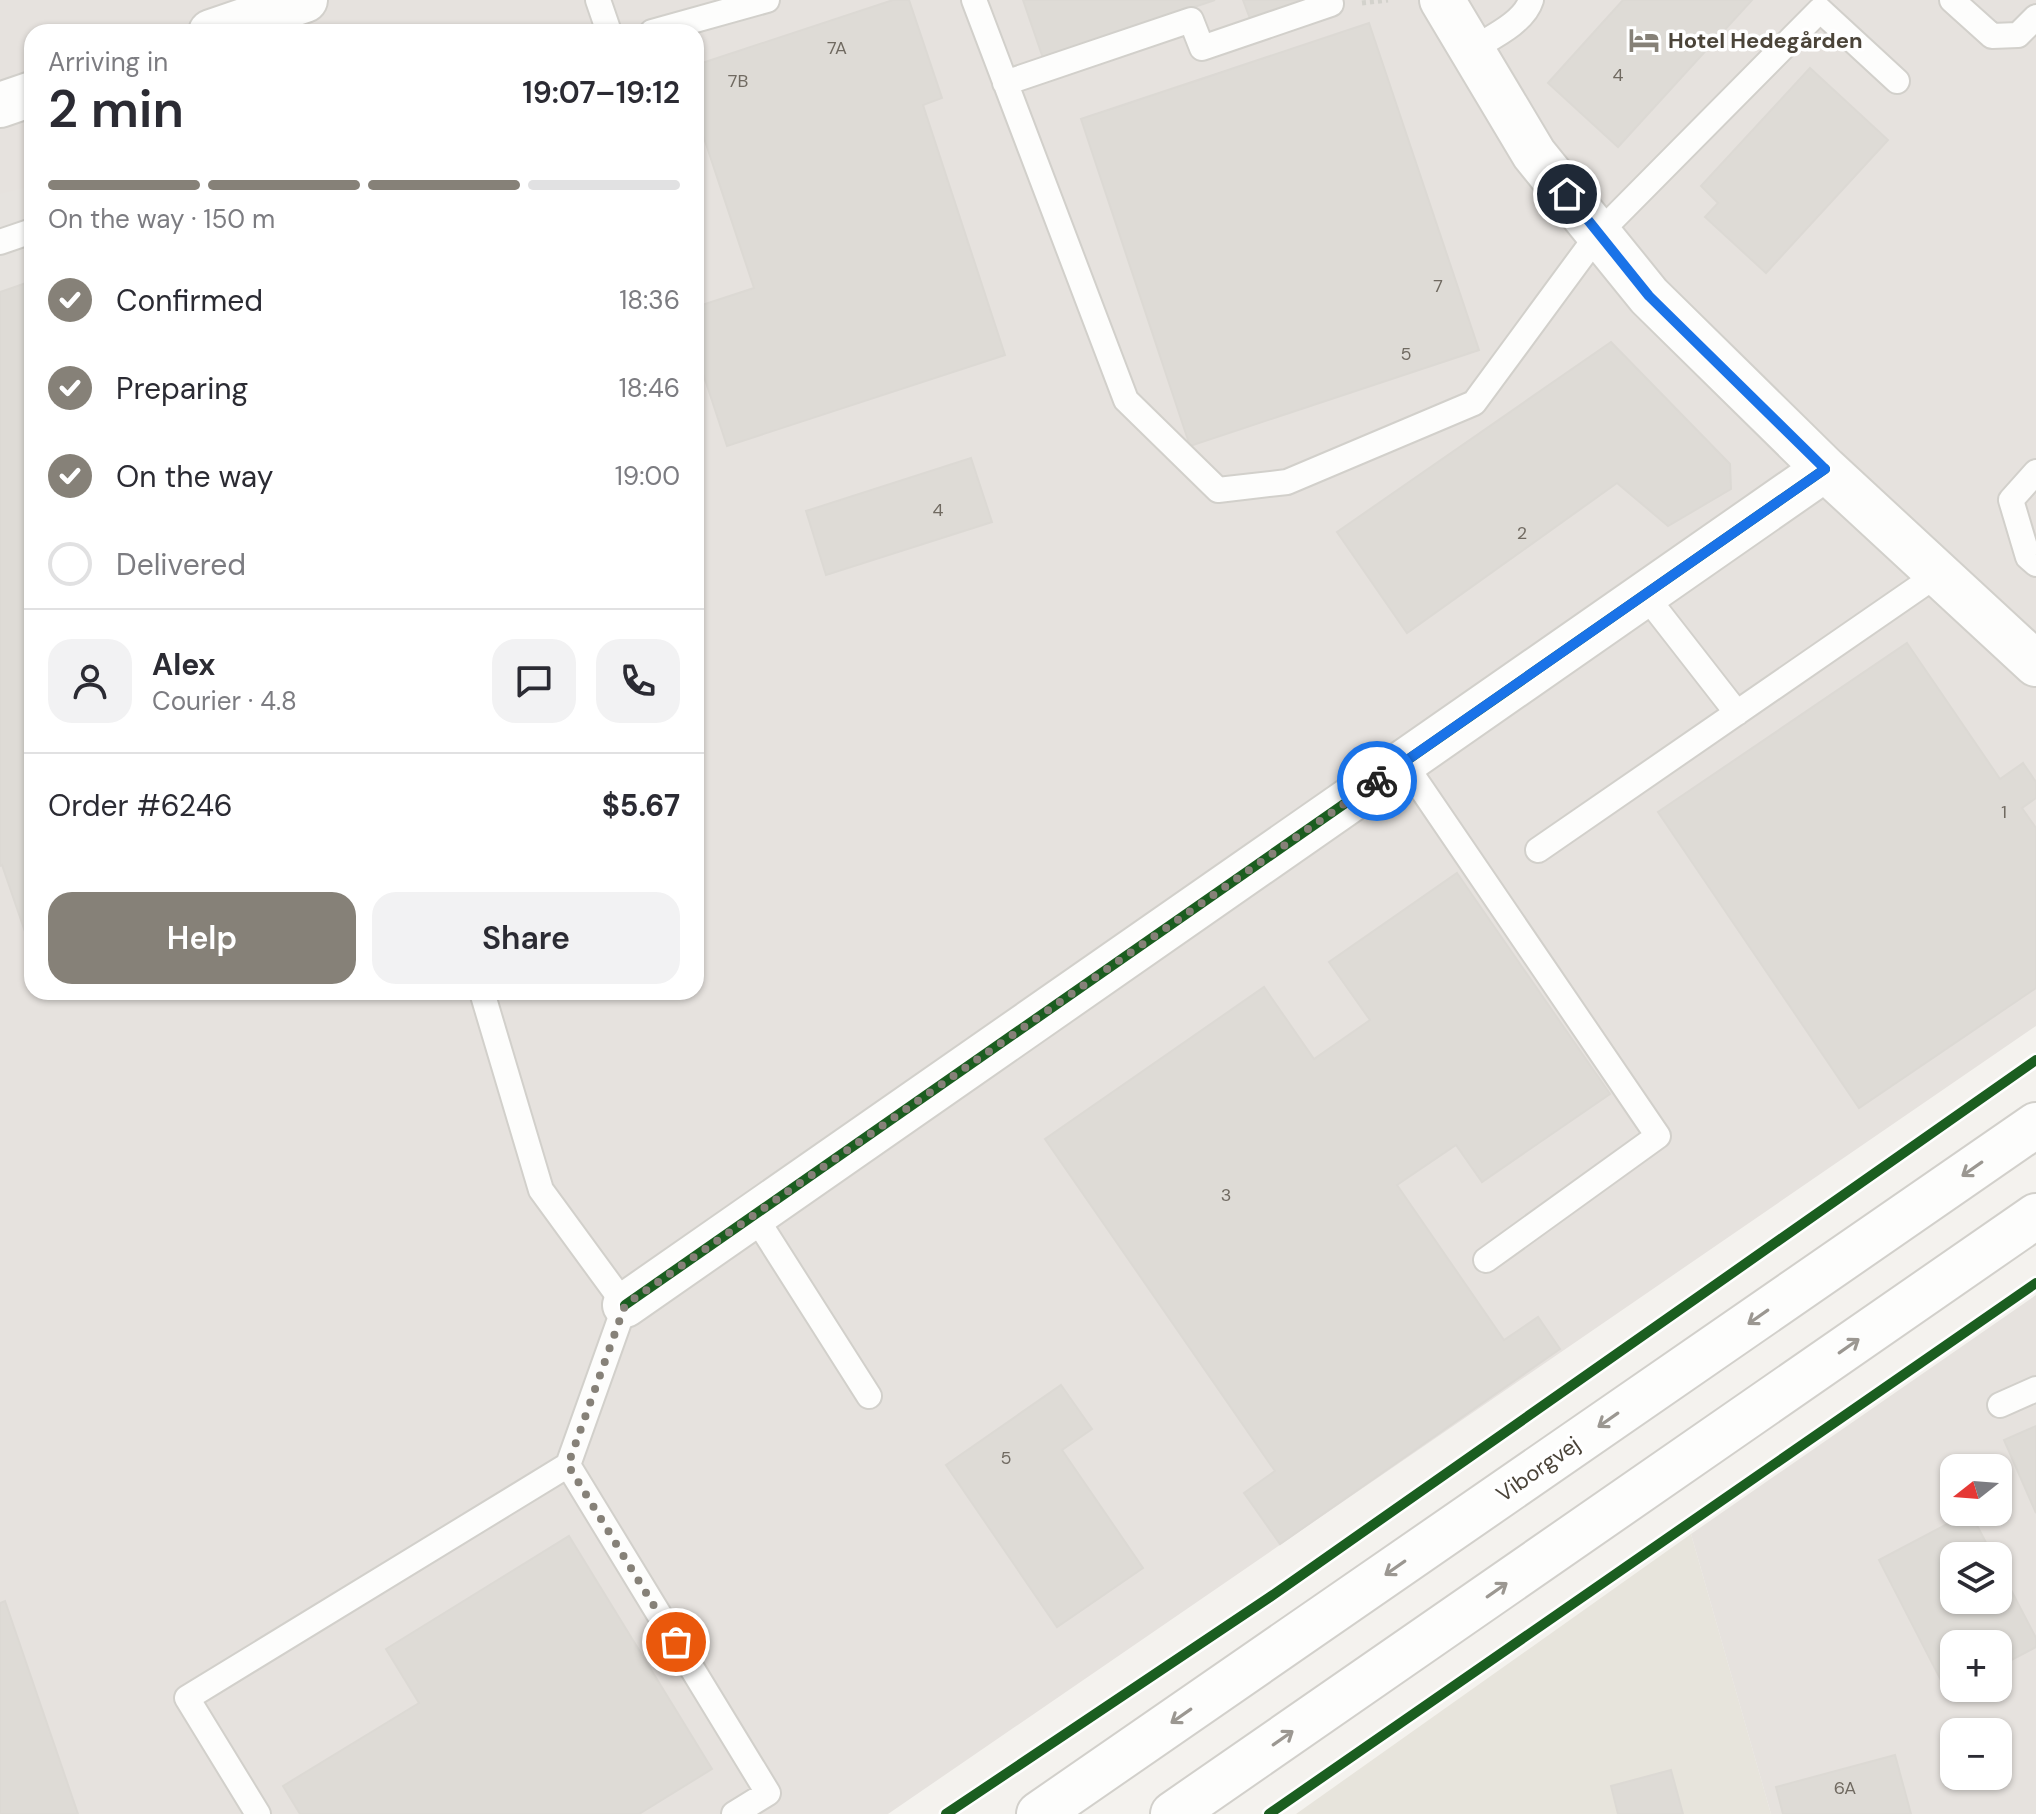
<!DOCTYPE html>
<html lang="en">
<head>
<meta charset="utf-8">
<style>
	:root { --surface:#fff; --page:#f2f2f3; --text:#2b2b33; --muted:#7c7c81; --line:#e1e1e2; --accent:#868178 }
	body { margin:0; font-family:"DM Sans",sans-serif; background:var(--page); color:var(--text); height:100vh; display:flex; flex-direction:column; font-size:30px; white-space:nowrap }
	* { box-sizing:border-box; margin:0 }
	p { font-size:26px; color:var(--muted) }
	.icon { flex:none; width:44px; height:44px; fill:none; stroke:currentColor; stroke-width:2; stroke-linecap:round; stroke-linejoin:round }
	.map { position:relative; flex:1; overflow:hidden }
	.drawer { position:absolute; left:24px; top:24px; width:680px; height:976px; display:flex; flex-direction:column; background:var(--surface); border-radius:24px; box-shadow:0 2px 6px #0004 }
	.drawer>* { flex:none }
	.needle { width:52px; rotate:253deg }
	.buttons { position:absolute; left:1940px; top:1454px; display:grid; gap:16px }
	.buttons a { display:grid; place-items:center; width:72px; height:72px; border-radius:16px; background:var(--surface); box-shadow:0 2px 6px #0004; font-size:40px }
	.pin { position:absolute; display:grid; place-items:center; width:68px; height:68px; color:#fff; margin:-34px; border:4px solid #fff; border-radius:50%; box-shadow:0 2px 8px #0007 }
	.courier { position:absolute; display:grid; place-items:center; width:80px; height:80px; margin:-40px; border:6px solid #1a73e8; border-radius:50%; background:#fff; color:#222; box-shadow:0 2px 10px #0007 }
	.overview em { font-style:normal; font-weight:600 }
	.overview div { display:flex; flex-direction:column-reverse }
	.overview { display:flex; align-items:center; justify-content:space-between; height:136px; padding:0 24px }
	h1 { font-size:52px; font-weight:600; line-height:60px }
	.bar { display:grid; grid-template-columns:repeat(4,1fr); gap:12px 8px; align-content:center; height:96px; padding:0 24px }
	.bar i { height:10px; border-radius:6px; background:var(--line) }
	.bar .on { background:var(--accent) }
	.bar p { grid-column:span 4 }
	.line { display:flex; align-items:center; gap:20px; padding:0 24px; border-top:2px solid var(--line) }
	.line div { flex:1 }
	.round { display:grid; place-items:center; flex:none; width:84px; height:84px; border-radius:24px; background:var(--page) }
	ol { padding:0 24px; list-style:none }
	li { display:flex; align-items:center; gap:24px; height:88px }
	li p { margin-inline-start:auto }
	li .icon { padding:8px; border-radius:50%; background:var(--accent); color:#fff; stroke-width:4 }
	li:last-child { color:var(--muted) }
	li i { width:44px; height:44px; border:4px solid var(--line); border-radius:50% }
	.button { display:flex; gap:16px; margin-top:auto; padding:16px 24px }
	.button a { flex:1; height:92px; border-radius:24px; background:var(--accent); color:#fff; font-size:32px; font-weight:600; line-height:92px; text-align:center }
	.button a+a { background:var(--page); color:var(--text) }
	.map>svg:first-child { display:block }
	.residential { fill:#e7e4dc }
	.industrial { fill:#e6e2de; fill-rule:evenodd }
	.parking { fill:#e6e3df }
	.building { fill:#dedbd6; stroke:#dcd9d4; stroke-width:2 }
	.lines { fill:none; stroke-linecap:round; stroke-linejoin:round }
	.service-casing { stroke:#d2d0cb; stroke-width:28 }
	.minor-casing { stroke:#d2d0cb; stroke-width:48 }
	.tertiary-casing { stroke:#d2d0cb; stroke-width:48 }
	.path { stroke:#d3d2cc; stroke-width:5; stroke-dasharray:4 4; stroke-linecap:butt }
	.service { stroke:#fdfdfc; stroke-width:24 }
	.minor { stroke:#fdfdfc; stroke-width:44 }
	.tertiary { stroke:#fdfdfc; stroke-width:44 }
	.cycleway-casing { stroke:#fff; stroke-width:15 }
	.cycleway { stroke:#1b5e20; stroke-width:10 }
	.oneway { stroke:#9b9791 }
	.done { stroke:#868178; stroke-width:8; stroke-dasharray:0 14.4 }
	.route { stroke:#1a73e8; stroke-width:10 }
	.labels { text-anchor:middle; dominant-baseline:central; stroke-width:7; stroke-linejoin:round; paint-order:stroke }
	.number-label { font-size:18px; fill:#706a61 }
	.poi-label { font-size:22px; font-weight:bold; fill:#4b4439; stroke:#fff; text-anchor:start }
	.street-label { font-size:22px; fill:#4b4439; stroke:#fff }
</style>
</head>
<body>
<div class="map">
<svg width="2036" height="1814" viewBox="0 0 2036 1814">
	<rect width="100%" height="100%" fill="#f4f2ee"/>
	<path class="residential" d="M1691 1534 1771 1814H1296Z"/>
	<path class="industrial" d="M0 0H2036V1026L888 1814H0ZM32 32H696V992H32Z
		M2036 1295V1814H1771L1691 1534ZM1954 1468H1998V1512H1954ZM1954 1556H1998V1600H1954ZM1954 1644H1998V1688H1954ZM1954 1732H1998V1776H1954Z"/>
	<path class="parking" d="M32 186V281L0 292V194Z"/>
	<path class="building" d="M893 0H909L942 98 923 105 1005 355 727 446 696 352V307L754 288 696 114V65Z
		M1023 0H1215L1043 58Z
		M1243 0H1313L1252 24Z
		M1623 0H1752L1618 147 1548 83Z
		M1369 23 1479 350 1190 446 1081 119Z
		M1810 68 1888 140 1766 273 1705 217 1718 203 1701 186Z
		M32 281V952L2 865 0 866V292Z
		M1611 342 1730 464 1731 489 1668 526 1617 483 1407 633 1337 532Z
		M971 458 992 522 826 575 806 511Z
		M1907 643 2000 779 2023 763 2036 782V798L2022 808 2036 828V988L1859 1108 1658 812Z
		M1457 873 1610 1094 1482 1182 1456 1145 1397 1185 1504 1340 1538 1317 1560 1349 1280 1544 1244 1493 1275 1471 1045 1139 1264 987 1314 1059 1370 1020 1329 962Z
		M1061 1385 1092 1429 1062 1450 1143 1568 1057 1627 946 1465Z
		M2036 1426V1513L2004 1440Z
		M1970 1512 1993 1556H1954V1600H1998V1565L2036 1638V1647L1998 1667V1644H1954V1688H1959L1948 1694 1879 1560Z
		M569 1536 712 1769 639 1814H300L283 1786 419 1703 386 1649Z
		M5 1601 78 1814H0V1603Z
		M1895 1755 1911 1814H1783L1776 1787Z
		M1671 1770 1683 1814H1618L1611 1786Z"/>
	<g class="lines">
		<g class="service-casing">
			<path id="service" d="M598 0 609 32
				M974 0 1126 400 1218 490 1287 482 1474 403 1599 233 1820 10 1897 81
				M1952 0 1992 36 2018 35 2036 17
				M652 32 767 0
				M1471 50C1490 38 1524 23 1531 0
				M1005 83 1191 20 1202 48 1331 4 1330 0
				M0 242 32 231
				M2036 472 2011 500 2028 557 2036 564
				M1645 595 1737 713
				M1404 763 1658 1136 1486 1260
				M1538 850 1938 574
				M754 1215 869 1396
				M2000 1405 2036 1389
				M568 1465 768 1793 734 1814
				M258 1814 187 1698 568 1465 625 1305 541 1190 482 992"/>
		</g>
		<g class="minor-casing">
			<path id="minor" d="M1442 0 1534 154 1649 296 1825 469 2036 664
				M211 32 305 0
				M0 105 32 94
				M625 1305 1825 469"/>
		</g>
		<g class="tertiary-casing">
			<path id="tertiary" d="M1039 1814 2036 1125
				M1173 1814 2036 1216"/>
		</g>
		<path class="path" d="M1362 3 1388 0"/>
		<use href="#service" class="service"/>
		<use href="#minor" class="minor"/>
		<use href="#tertiary" class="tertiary"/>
		<g class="cycleway-casing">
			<path id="cycleway" d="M625 1305 1825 469
				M946 1814 1270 1597 2036 1060
				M1269 1814 2036 1283"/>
		</g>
		<use href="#cycleway" class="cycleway"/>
	</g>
	<defs><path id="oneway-shaft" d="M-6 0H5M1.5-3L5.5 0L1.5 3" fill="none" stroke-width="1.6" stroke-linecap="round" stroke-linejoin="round" transform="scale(2)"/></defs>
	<g class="oneway">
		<use href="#oneway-shaft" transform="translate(1972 1169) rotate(145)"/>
		<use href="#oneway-shaft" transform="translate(1758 1317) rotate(145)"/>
		<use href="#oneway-shaft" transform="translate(1849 1346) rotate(-35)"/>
		<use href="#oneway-shaft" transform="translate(1608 1420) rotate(145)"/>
		<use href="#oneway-shaft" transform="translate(1395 1568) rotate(145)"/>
		<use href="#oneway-shaft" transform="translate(1497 1590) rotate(-35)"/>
		<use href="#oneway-shaft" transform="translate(1181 1716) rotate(145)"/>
		<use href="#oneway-shaft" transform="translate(1283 1738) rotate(-35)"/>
	</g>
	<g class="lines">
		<path class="done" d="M676 1642 568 1465 625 1305 1377 781"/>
		<path class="route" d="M1377 781 1825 469 1649 296 1567 194"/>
	</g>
	<defs>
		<g id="hotel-bare" transform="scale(2.4)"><path d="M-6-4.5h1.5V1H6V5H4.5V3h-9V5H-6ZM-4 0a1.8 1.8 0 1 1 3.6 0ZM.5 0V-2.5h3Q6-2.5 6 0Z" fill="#868178" stroke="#fff" stroke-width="2.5" paint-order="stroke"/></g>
	</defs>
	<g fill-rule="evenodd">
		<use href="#hotel-bare" x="1644" y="40"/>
	</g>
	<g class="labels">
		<g class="number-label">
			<text x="837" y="48">7A</text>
			<text x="1618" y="75">4</text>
			<text x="738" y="81">7B</text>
			<text x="1438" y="286">7</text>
			<text x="1406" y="354">5</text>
			<text x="938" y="510">4</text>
			<text x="1522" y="533">2</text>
			<text x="2004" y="812">1</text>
			<text x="1226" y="1195">3</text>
			<text x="1006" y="1458">5</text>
			<text x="1845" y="1788">6A</text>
		</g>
		<g class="poi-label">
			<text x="1668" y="40">Hotel Hedegården</text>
		</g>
		<g class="street-label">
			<text transform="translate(1538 1469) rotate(-35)">Viborgvej</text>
		</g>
	</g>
</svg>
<div class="buttons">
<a><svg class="needle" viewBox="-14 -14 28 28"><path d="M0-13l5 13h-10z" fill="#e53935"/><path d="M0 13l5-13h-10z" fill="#7c7c81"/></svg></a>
<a><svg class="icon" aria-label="layers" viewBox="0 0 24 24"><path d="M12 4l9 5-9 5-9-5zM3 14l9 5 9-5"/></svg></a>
<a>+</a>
<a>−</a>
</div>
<div class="pin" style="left:676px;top:1642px;background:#ea580c"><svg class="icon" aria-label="bag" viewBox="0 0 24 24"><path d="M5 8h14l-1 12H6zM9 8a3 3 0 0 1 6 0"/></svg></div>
<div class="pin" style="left:1567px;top:194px;background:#1f2937"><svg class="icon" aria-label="home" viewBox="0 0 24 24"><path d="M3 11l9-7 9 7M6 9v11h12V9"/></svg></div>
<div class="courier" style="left:1377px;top:781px"><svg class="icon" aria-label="bike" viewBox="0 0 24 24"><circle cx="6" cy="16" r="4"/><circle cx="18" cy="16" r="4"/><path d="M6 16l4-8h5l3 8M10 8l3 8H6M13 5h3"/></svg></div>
<section class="drawer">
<div class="overview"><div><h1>2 min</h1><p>Arriving in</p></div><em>19:07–19:12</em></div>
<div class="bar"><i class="on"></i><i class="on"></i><i class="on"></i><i></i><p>On the way · 150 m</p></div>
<ol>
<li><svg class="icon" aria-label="check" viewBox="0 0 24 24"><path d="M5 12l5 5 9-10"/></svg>Confirmed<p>18:36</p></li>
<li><svg class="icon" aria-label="check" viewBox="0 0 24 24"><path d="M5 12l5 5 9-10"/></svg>Preparing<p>18:46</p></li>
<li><svg class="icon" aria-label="check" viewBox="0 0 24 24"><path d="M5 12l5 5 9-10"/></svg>On the way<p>19:00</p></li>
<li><i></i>Delivered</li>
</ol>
<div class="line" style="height:144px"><a class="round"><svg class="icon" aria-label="person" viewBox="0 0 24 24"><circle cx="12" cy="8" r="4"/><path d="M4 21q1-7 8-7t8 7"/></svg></a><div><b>Alex</b><p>Courier · 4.8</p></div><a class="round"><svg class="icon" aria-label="chat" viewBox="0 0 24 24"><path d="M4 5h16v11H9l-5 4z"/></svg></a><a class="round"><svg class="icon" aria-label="phone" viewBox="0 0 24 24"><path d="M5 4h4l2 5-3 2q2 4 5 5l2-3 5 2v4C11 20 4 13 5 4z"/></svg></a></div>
<div class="line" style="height:104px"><div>Order #6246</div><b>$5.67</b></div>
<div class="button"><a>Help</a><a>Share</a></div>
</section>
</div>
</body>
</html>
